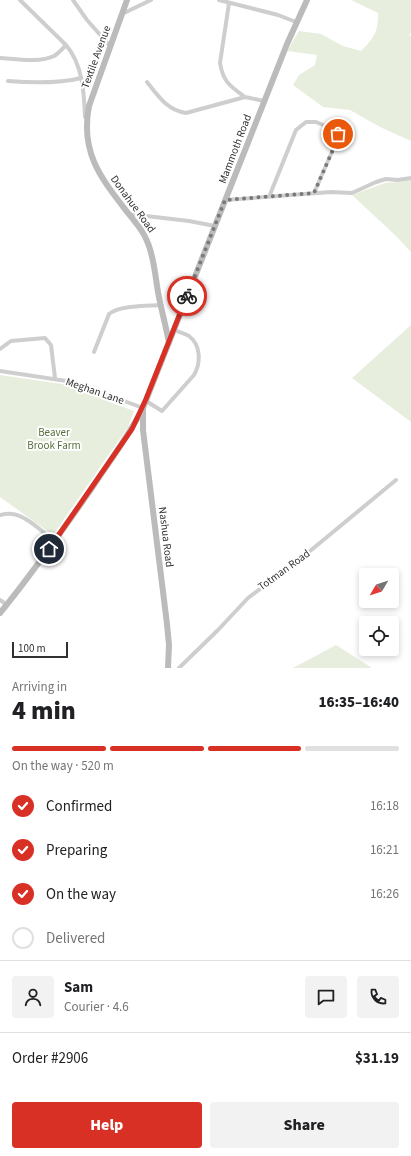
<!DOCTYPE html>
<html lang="en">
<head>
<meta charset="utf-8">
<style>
	:root { --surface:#fff; --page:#f2f2f2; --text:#202124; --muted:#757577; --line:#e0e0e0; --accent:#d93025 }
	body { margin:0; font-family:"Source Sans 3",sans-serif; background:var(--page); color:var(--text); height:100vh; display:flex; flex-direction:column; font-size:15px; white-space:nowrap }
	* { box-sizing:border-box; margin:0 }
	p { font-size:13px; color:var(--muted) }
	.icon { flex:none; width:22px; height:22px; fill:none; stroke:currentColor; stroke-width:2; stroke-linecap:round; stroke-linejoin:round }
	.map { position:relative; height:668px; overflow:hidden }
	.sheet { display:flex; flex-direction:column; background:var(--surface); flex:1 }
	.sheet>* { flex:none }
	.needle { width:26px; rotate:231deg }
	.controls { position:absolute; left:359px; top:568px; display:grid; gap:8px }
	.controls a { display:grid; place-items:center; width:40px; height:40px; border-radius:4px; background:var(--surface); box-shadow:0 2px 6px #0003; font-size:20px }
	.scale { position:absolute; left:12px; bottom:10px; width:56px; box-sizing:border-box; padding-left:4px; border:2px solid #313131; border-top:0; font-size:11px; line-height:14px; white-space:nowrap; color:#313131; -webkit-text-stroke:3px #fff; paint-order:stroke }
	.pin { position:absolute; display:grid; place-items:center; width:34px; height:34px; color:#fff; margin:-17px; border:2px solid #fff; border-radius:50%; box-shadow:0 1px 4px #0007 }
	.courier { position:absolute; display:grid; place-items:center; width:40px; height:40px; margin:-20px; border:3px solid #d93025; border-radius:50%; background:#fff; color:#222; box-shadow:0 1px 5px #0007 }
	.overview em { font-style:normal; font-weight:800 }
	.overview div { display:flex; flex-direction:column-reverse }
	.overview { display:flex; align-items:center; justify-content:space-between; height:68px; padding:0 12px }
	h1 { font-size:26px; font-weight:800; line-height:30px }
	.bar { display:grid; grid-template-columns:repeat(4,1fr); gap:6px 4px; align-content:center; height:48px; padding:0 12px }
	.bar i { height:5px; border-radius:3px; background:var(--line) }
	.bar .active { background:var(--accent) }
	.bar p { grid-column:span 4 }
	.line { display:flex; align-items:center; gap:10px; padding:0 12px; border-top:1px solid var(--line) }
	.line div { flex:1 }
	.round { display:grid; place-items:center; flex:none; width:42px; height:42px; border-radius:4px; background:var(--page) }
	ol { padding:0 12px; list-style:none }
	li { display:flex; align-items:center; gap:12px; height:44px }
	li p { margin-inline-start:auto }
	li .icon { padding:4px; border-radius:50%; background:var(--accent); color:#fff; stroke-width:4 }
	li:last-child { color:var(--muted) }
	li i { width:22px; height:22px; border:2px solid var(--line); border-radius:50% }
	.action { display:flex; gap:8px; margin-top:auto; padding:8px 12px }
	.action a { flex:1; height:46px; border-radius:4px; background:var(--accent); color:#fff; font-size:16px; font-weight:800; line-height:46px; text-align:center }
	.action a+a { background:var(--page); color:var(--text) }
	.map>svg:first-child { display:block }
	.green { fill:#e8eede }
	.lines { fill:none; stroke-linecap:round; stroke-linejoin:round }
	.minor { stroke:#cecece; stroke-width:4 }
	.secondary { stroke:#bbb; stroke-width:6 }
	.done { stroke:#797979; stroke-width:4; stroke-dasharray:0 7.2 }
	.route { stroke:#d93025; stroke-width:5 }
	.labels { text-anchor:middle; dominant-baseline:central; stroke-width:4; stroke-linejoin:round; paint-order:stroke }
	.street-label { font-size:11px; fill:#313131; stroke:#fff }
	.park-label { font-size:11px; fill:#576f3c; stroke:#fff }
</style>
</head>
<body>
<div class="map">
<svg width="411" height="668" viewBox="0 0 411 668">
	<rect width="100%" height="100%" fill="#fff"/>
	<path class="green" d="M351 0H411V33L409 35 411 36V141L380 127 350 110 323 107 293 85 299 75 315 65 317 55 287 51 299 31 321 34 343 46 361 51C375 37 378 32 378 13Z
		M411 179V252L396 236 352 195 385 183 399 182Z
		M411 325V422L352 378Z
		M0 375 62 384 134 411 128 427 53 535 0 497Z
		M336 645 372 668H293Z"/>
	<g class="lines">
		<path class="minor" d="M20 0 66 45C83 65 84 93 85 117
			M73 0 87 20 110 46
			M219 0 278 15 296 22
			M229 3 220 63C223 82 230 86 245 97
			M122 14 151 0
			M0 58C16 59 40 63 54 56 59 53 62 49 66 45
			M8 81C32 83 57 84 81 78
			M147 82C158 96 167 110 186 113L245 97 264 101
			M269 197 296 130 306 122H316L335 130 338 134V138L314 193
			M225 200 331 192 352 193 376 182 386 179 398 180 411 178
			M129 214 189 221 215 226
			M0 349 11 341 45 338 51 345 55 378
			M94 352 109 314C120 305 147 306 161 305
			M0 371 73 382 143 408
			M146 401 162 411 194 375C201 363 201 345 189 336 184 333 179 332 174 330
			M0 515C4 514 8 513 12 514 26 515 43 533 55 541
			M0 600 7 605
			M179 668 218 630 248 598 304 556 396 480"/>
		<path class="secondary" d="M127 0 89 106C80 153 101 178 128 213 135 222 143 230 147 241 154 256 155 275 158 292 161 309 166 326 169 343
			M143 409V430L167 624 169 645 168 668
			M0 613C33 573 62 531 92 488 109 462 128 437 143 408L287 44 307 0"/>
	</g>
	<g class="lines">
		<path class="done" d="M187 296 225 200 314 193 338 138V134"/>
		<path class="route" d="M49 549 132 429 146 399 187 296"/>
	</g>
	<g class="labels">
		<g class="street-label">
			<text transform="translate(96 57) rotate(-70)">Textile Avenue</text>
			<text transform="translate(235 149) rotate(-69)">Mammoth Road</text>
			<text transform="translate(133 204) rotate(54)">Donahue Road</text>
			<text transform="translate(95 391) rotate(19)">Meghan Lane</text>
			<text transform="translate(166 537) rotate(83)">Nashua Road</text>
			<text transform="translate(284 570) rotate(-36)">Totman Road</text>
		</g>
		<g class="park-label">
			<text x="54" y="432">Beaver<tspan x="54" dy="13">Brook Farm</tspan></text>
		</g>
	</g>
</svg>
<div class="controls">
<a><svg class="needle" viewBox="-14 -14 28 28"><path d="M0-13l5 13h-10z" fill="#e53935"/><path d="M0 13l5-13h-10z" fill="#757577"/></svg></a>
<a><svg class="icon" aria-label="locate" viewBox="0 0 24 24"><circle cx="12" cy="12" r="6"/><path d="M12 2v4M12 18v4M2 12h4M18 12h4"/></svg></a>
</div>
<div class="scale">100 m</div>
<div class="pin" style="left:338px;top:134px;background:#ea580c"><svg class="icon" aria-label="bag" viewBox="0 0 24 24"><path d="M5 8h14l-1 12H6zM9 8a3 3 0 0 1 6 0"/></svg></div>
<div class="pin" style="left:49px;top:549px;background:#1f2937"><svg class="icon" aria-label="home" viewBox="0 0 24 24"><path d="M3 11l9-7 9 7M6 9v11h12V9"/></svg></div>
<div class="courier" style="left:187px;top:296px"><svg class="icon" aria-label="bike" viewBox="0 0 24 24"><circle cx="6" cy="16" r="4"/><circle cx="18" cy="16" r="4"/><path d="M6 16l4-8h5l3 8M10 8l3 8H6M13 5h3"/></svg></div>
</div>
<section class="sheet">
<div class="overview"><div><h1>4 min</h1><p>Arriving in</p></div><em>16:35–16:40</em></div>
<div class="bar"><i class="active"></i><i class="active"></i><i class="active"></i><i></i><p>On the way · 520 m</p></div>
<ol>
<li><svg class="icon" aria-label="check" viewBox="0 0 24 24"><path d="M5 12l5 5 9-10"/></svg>Confirmed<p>16:18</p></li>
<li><svg class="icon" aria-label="check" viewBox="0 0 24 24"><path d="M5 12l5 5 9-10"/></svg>Preparing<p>16:21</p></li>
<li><svg class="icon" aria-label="check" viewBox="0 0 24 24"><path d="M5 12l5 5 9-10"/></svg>On the way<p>16:26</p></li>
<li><i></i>Delivered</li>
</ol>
<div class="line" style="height:72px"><a class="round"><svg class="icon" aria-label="person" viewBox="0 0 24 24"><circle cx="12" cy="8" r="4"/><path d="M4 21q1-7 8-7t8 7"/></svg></a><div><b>Sam</b><p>Courier · 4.6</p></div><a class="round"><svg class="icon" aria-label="chat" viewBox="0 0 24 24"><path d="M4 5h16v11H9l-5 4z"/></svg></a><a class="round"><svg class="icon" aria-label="phone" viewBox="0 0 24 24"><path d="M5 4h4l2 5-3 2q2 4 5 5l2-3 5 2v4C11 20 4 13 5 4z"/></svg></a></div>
<div class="line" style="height:52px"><div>Order #2906</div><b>$31.19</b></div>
<div class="action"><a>Help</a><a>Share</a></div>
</section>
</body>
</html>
